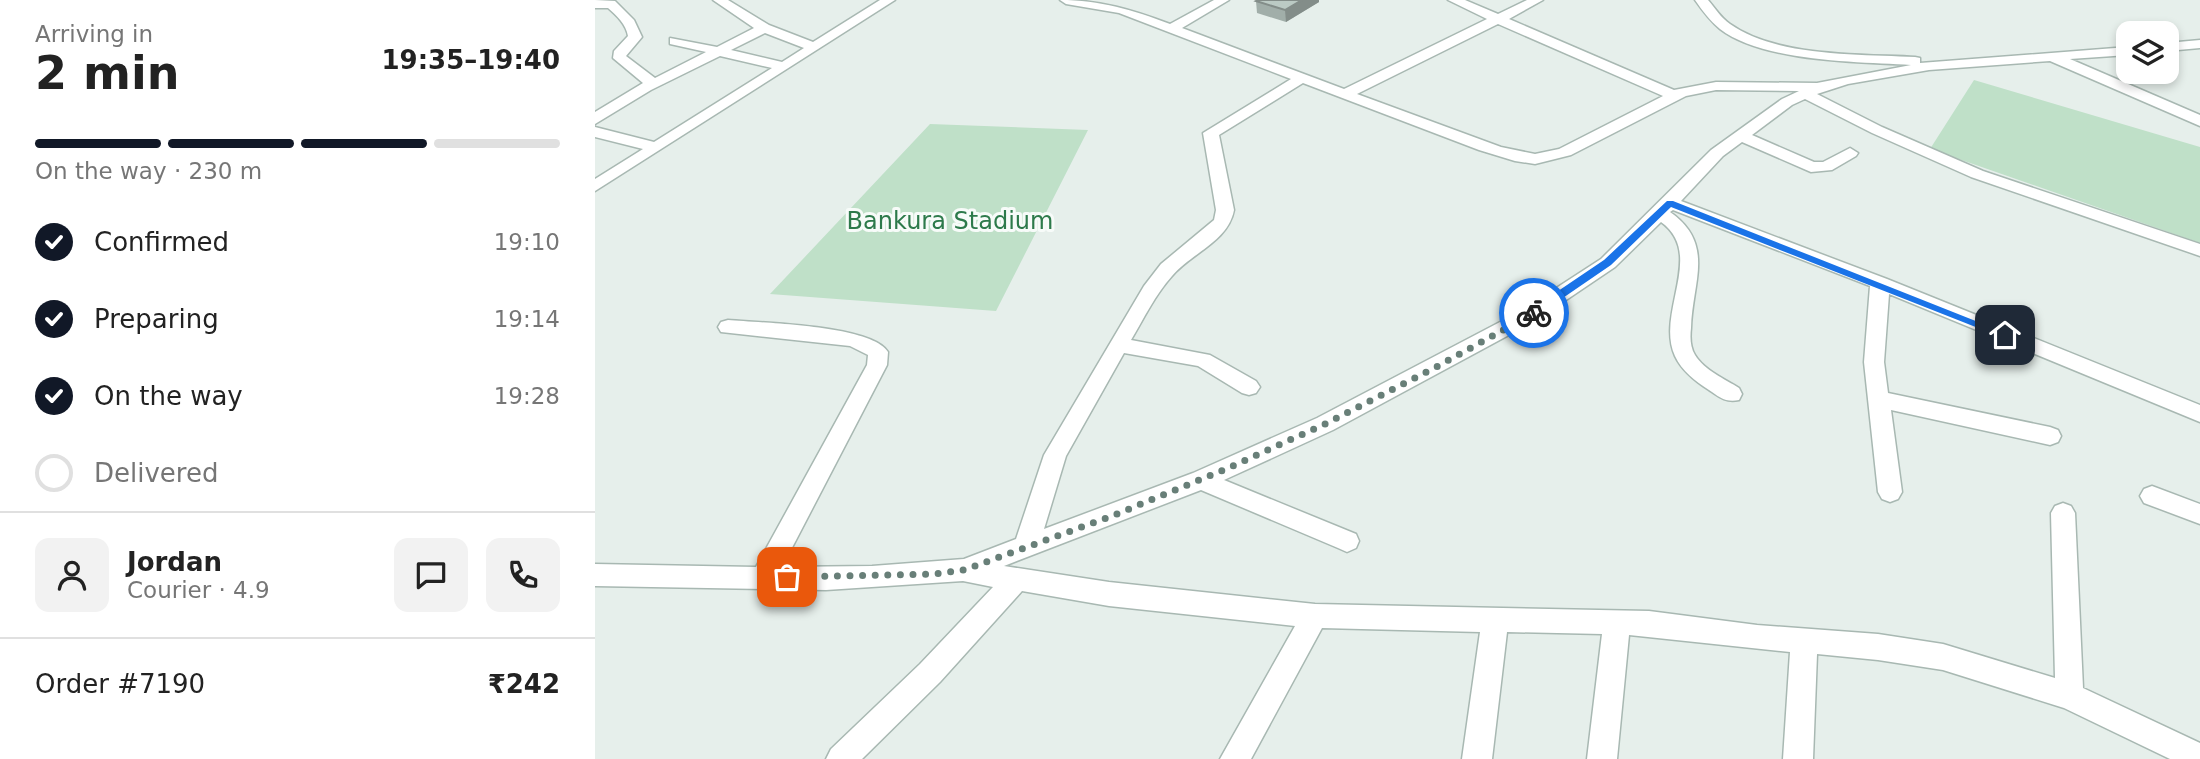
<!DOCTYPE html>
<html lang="en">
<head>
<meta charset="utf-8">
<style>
	:root { --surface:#fff; --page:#f2f2f2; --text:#222; --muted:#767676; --line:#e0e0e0; --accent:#111827 }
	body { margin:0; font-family:"DejaVu Sans",sans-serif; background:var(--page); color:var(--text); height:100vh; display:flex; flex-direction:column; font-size:26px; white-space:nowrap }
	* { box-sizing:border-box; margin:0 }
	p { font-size:23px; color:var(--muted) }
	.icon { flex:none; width:38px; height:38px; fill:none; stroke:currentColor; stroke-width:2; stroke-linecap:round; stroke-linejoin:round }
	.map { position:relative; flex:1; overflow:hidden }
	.panel { display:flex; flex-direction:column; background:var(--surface); width:595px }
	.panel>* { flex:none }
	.buttons { position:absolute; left:1521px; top:21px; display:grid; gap:14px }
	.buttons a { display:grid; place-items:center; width:63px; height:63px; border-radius:14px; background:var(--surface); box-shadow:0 4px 10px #0003; font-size:35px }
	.pin { position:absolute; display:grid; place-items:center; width:60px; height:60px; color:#fff; margin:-30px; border-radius:14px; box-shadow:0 4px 10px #0006 }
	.courier { position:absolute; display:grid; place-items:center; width:70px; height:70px; margin:-35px; border:5px solid #1a73e8; border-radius:50%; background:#fff; color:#222; box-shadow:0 2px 9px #0007 }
	.headline em { font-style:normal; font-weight:600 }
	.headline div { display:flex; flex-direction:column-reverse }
	.headline { display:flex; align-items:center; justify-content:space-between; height:119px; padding:0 35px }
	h1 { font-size:46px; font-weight:600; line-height:52px }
	.bar { display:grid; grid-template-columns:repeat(4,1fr); gap:10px 7px; align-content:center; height:84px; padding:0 35px }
	.bar i { height:9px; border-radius:5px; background:var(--line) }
	.bar .selected { background:var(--accent) }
	.bar p { grid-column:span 4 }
	.line { display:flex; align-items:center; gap:18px; padding:0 35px; border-top:2px solid var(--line) }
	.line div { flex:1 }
	.round { display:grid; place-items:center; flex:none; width:74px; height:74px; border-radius:14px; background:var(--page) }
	ol { padding:0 35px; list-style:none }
	li { display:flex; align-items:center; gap:21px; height:77px }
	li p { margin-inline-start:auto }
	li .icon { padding:7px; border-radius:50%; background:var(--accent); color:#fff; stroke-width:4 }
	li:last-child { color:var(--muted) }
	li i { width:38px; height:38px; border:4px solid var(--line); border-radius:50% }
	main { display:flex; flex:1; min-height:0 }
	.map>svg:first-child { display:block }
	.green { fill:#bfe0c8 }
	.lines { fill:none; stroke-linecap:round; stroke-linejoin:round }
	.minor-casing { stroke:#a8b8b2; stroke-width:3 }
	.minor { fill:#fff; fill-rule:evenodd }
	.wall { fill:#a1aea9 }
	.shaded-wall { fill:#838d89 }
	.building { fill:#bbcac4; stroke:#838d89; stroke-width:2 }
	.route { fill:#1a73e8 }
	.done { stroke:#687f78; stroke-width:7; stroke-dasharray:0 12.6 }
	.labels { text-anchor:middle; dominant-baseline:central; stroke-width:6; stroke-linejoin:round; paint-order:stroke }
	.park-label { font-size:24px; fill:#2d7a4b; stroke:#f7fbf9 }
</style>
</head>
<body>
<main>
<section class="panel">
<div class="headline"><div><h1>2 min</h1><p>Arriving in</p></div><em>19:35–19:40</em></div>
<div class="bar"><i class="selected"></i><i class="selected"></i><i class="selected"></i><i></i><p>On the way · 230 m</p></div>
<ol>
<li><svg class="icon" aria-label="check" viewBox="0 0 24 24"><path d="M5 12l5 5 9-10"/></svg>Confirmed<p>19:10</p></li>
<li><svg class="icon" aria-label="check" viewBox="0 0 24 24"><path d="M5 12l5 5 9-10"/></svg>Preparing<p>19:14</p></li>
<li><svg class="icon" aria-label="check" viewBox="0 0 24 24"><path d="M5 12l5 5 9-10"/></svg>On the way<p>19:28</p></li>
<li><i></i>Delivered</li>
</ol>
<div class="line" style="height:126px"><a class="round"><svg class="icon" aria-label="person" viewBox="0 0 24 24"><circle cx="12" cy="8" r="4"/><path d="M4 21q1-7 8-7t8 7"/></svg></a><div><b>Jordan</b><p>Courier · 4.9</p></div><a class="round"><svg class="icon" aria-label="chat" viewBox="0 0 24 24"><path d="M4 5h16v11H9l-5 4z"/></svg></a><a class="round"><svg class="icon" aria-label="phone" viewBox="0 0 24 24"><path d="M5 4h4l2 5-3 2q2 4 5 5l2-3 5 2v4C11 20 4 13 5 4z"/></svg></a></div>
<div class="line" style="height:91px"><div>Order #7190</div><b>₹242</b></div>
</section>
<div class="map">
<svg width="1605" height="759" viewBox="0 0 1605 759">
	<rect width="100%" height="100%" fill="#e6efeb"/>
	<path class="green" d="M1379 80 1605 147V243L1335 149Z
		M335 124 493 130 401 311 175 294Z"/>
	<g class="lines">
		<g class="minor-casing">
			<path id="minor" d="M0 0 20 1 39 20 47 37 31 56 60 78 111 52 75 44V38L122 47 159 28 118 0H133L174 25 218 42 285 0H300L0 191V179L48 149 0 137V127L59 142 177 68 125 56 56 90 0 124V112L48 83 18 58 19 51 33 36C31 24 22 16 13 8H0ZM170 33 209 48 187 62 136 50Z
				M465 0C505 0 538 10 575 24L619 0H634L587 28 749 89 892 19 853 0H870L903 14 932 0H948L914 19 1079 90 1121 82 1222 83 1316 65C1263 62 1168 62 1125 29 1115 21 1107 10 1100 0H1113C1120 8 1126 18 1135 24 1181 57 1265 54 1320 57L1325 58V63L1533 47V55L1475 59 1605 115V126L1455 61 1334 70 1253 84 1222 94 1287 127 1388 171 1605 244V256L1376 177 1277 133 1210 99 1197 105 1157 135 1219 162H1228L1255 148 1263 153 1261 156 1237 170 1216 172 1147 142 1128 156 1086 201 1292 279 1605 405V422L1294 294 1289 362 1293 393 1455 427 1463 430 1466 436 1463 442 1455 445 1296 410 1307 492 1303 499 1295 502 1287 499 1283 492 1269 362 1275 286 1078 210 1075 212C1121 244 1097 283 1096 328 1095 337 1095 347 1100 355 1109 370 1130 379 1144 388L1147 394 1144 400C1131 403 1124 397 1114 390 1100 381 1087 371 1080 356 1060 313 1111 254 1066 222L1020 267 940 321 738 430 629 480 761 534 764 541 761 548 752 552 743 548 606 490 409 566 514 582 720 604 1054 611 1162 625 1283 634 1348 644 1460 678 1456 513 1460 506 1468 503 1476 506 1480 513 1488 688 1605 743V759H1575L1469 708 1348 670 1283 660 1222 654 1218 759H1188L1195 652 1034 635 1022 759H992L1007 634 912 632 897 759H867L885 632 727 628 656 759H625L700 626 514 606 427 591 345 682 267 759H231L236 749 325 664 398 587 368 581 231 590 0 586V564L161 567 272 365 273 355 255 346 126 332 123 327 126 322 133 320C166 323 277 325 293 352L292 365 187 567 277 566 369 559 421 539 449 455 549 286 566 264 619 220 621 210 608 133 696 79 524 13 471 4ZM903 24 1068 96 964 149 940 154 906 147 762 94ZM708 83 884 150 920 161 940 164 976 155 1091 96 1121 90 1204 91 1187 99 1116 150 1006 259 926 311 722 418 598 473 449 529 471 456 529 353 603 366 647 393 654 395 661 393 665 387 661 381 615 355 536 340C549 318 560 295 577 276 596 253 633 242 639 210L624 135Z
				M1605 40V48L1572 51V43Z
				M1557 486 1605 504V524L1549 503 1545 496 1549 489Z"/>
		</g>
		<use href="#minor" class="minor"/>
	</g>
	<path class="wall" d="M661 1 724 2 691 22 662 13Z"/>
	<path class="shaded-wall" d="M707 0H724V2L691 22 690 10Z"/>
	<path class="building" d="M663 0H707L690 10 661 1Z"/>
	<path class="route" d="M1072 201H1078L1416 335 1414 337H1406L1076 207 1016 265 943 315H935V310L1009 260Z"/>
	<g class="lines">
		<path class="done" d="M192 577 339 574 369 570 517 516 631 469 730 424 843 366 939 313"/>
	</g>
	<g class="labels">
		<g class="park-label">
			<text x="355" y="221">Bankura Stadium</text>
		</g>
	</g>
</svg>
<div class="buttons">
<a><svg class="icon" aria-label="layers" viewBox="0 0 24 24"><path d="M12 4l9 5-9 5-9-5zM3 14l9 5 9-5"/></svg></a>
</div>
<div class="pin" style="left:192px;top:577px;background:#ea580c"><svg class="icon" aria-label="bag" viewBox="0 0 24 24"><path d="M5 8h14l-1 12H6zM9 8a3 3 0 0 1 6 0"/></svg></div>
<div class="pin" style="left:1410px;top:335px;background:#1f2937"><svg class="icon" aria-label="home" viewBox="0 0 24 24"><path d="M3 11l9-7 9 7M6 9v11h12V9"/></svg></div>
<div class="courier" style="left:939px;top:313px"><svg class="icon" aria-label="bike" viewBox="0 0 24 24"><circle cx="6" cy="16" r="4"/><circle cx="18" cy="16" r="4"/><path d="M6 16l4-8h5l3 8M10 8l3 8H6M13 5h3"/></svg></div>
</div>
</main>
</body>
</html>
